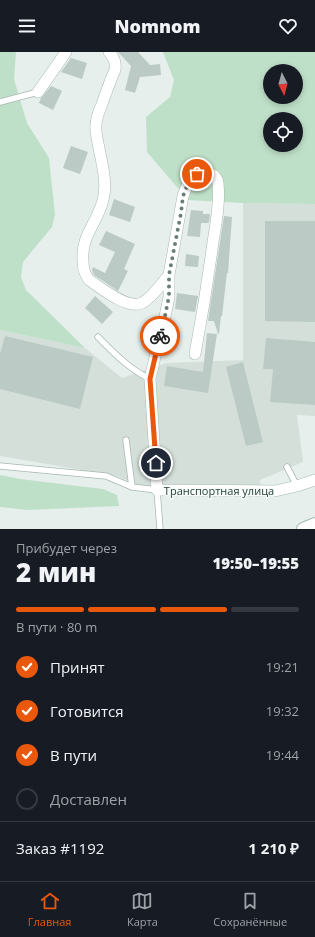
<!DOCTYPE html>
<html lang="ru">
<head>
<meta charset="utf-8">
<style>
	:root { --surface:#171b24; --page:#242831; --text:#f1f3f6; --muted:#9ea1a6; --line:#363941; --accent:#ea580c }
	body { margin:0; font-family:"Open Sans",sans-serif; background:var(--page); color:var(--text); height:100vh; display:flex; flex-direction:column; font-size:15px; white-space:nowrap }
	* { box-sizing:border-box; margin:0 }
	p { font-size:13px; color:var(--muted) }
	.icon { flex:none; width:22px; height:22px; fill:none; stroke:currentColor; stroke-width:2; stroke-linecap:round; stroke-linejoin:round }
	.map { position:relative; height:477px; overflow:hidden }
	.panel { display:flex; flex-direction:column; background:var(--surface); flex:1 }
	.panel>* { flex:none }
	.needle { width:26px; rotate:174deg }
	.fabs { position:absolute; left:263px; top:12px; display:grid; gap:8px }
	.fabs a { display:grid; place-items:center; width:40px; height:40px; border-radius:50%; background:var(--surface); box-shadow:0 2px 6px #0003; font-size:20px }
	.pin { position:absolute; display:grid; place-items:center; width:34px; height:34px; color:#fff; margin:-17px; border:2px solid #fff; border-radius:50%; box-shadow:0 1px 4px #0007 }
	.courier { position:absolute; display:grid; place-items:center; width:40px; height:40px; margin:-20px; border:3px solid #ea580c; border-radius:50%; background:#fff; color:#222; box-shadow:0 1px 5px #0007 }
	.head em { font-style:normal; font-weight:800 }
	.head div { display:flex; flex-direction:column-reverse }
	.head { display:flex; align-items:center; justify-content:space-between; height:68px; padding:0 16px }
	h1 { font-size:26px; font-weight:800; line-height:30px }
	.bar { display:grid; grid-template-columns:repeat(4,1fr); gap:6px 4px; align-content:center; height:48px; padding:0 16px }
	.bar i { height:5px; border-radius:3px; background:var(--line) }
	.bar .active { background:var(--accent) }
	.bar p { grid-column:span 4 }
	.line { display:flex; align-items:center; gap:10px; padding:0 16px; border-top:1px solid var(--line) }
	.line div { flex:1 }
	ol { padding:0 16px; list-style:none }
	li { display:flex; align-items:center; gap:12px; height:44px }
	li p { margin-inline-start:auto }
	li .icon { padding:4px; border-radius:50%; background:var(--accent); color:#fff; stroke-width:4 }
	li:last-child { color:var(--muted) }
	li i { width:22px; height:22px; border:2px solid var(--line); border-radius:50% }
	header { display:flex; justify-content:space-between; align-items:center; height:52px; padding:0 16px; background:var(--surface); font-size:18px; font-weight:800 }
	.menu { display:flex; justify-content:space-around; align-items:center; height:56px; border-top:1px solid var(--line); background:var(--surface); font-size:11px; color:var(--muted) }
	.menu a { display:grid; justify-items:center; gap:2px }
	.menu .active { color:var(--accent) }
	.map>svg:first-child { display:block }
	.built { fill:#d4dfda }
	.green { fill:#bfe0c8; fill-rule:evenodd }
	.building { fill:#bbcac4 }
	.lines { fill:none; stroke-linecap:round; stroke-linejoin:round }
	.lane-casing { stroke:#a8b8b2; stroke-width:7 }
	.street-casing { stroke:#a8b8b2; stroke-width:12 }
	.secondary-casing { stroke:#a4bbb3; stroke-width:14 }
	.lane { stroke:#fff; stroke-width:5.5 }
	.street { stroke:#fff; stroke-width:11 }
	.secondary { stroke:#fff; stroke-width:12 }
	.done { stroke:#687f78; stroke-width:4; stroke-dasharray:0 7.2 }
	.route { stroke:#ea580c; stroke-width:5 }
	.labels { text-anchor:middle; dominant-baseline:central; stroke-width:3; stroke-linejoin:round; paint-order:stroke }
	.street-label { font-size:11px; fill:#24423a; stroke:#f7fbf9 }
</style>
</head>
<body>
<header><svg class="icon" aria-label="menu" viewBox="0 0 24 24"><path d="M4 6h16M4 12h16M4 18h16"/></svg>Nomnom<svg class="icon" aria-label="heart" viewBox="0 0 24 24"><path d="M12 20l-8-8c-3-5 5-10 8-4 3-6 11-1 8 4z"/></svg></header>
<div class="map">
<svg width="315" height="477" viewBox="0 0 315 477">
	<rect width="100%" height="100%" fill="#e6efeb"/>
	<path class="built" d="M243 151 315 152V364L297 363 303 410 260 428 261 438 143 435 117 424 0 404V278L85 296 122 326 166 311 243 308Z"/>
	<path class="green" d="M0 0H16L14 27 27 71 49 106 55 162 52 175 23 210 21 225 26 238 85 296 0 278Z
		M163 0H315V152L243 151 188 148 147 100 146 65 170 45 174 28ZM270 19H296V45H270ZM270 67H296V93H270Z
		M0 423 20 427 103 437 117 443 119 454 28 458 0 455Z"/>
	<path class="building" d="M118 0H138L150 13 160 12 161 23 140 25 135 41 125 38 131 14Z
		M71 6 87 11 82 27 61 20Z
		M51 34 62 39 53 58 39 51 41 46Z
		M71 94 88 100 80 122 63 116Z
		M114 147 135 155 130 170 109 163Z
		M191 158 203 159V162H210L209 171H201L200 185 187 184Z
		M224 164 232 165 228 221H227L222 264H221L219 282H218L214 269H208Z
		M265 169H315V270L265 269Z
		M106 179 135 192 124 217 128 219 118 239 94 223 92 218 93 215 105 221 115 200 99 193Z
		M186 202 199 204 198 215 185 214Z
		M177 241 198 244 195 260 175 257Z
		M95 244 113 260 102 272 85 256Z
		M207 281 217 282 208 341 164 334 167 314 203 320Z
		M5 284 93 305 80 357 0 337V302Z
		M266 286 315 290V353L270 350 273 317H263Z
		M243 310 263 390 246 394 226 315Z"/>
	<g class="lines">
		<g class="lane-casing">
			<path id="lane" d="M0 50 38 40
				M98 285C114 301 129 317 150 327
				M126 388 132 435
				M0 414 106 424 132 435 157 438 160 477
				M287 415 297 434"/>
		</g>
		<g class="street-casing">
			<path id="street" d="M109 0C114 5 116 11 115 18 110 29 106 41 102 52 99 59 96 66 96 73 95 79 97 85 98 91 101 108 108 131 103 148 98 170 81 183 83 208 83 216 84 221 89 228 101 236 128 258 142 251 153 245 161 232 169 223
				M38 40 66 0
				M195 302C202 265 208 228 213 190 216 172 220 151 218 132 218 122 204 117 195 123 189 128 186 136 183 144L169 223V245L164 269 160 283 150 327 157 438 275 439 297 434 315 428"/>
		</g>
		<g class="secondary-casing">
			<path id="secondary" d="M303 477 315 472"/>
		</g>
		<use href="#lane" class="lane"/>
		<use href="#street" class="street"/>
		<use href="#secondary" class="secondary"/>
	</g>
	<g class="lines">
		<path class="done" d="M160 284 164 269 169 244V223L181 161 183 144 187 134 191 127 197 122"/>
		<path class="route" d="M156 411 150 327 160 284"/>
	</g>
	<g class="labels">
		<g class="street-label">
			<text x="219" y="438">Транспортная улица</text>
		</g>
	</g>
</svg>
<div class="fabs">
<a><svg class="needle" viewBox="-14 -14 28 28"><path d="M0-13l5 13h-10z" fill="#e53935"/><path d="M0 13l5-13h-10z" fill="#9ea1a6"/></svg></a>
<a><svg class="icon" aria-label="locate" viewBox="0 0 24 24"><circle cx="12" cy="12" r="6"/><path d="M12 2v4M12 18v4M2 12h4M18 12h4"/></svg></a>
</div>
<div class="pin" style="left:197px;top:122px;background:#ea580c"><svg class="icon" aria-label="bag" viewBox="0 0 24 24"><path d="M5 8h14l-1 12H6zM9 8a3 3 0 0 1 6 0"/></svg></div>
<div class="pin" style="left:156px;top:411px;background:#1f2937"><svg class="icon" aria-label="home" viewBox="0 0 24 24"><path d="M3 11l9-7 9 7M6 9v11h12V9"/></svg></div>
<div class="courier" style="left:160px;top:284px"><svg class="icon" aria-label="bike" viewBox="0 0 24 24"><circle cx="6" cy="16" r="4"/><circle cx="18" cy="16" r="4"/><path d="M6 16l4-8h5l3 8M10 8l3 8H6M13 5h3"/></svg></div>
</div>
<section class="panel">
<div class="head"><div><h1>2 мин</h1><p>Прибудет через</p></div><em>19:50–19:55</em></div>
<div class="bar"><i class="active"></i><i class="active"></i><i class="active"></i><i></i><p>В пути · 80 m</p></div>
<ol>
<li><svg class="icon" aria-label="check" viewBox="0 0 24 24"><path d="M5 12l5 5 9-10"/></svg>Принят<p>19:21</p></li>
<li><svg class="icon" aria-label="check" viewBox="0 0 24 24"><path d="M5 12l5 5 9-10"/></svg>Готовится<p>19:32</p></li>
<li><svg class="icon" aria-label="check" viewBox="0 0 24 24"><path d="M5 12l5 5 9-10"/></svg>В пути<p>19:44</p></li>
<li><i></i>Доставлен</li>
</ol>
<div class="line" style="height:52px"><div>Заказ #1192</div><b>1 210 ₽</b></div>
</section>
<nav class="menu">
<a class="active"><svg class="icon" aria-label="home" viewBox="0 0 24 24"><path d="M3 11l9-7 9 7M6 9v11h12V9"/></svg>Главная</a>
<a><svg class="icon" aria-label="map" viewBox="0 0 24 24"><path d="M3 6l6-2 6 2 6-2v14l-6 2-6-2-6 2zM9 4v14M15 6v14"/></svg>Карта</a>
<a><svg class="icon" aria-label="saved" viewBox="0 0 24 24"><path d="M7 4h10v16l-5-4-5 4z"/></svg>Сохранённые</a>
</nav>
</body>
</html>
